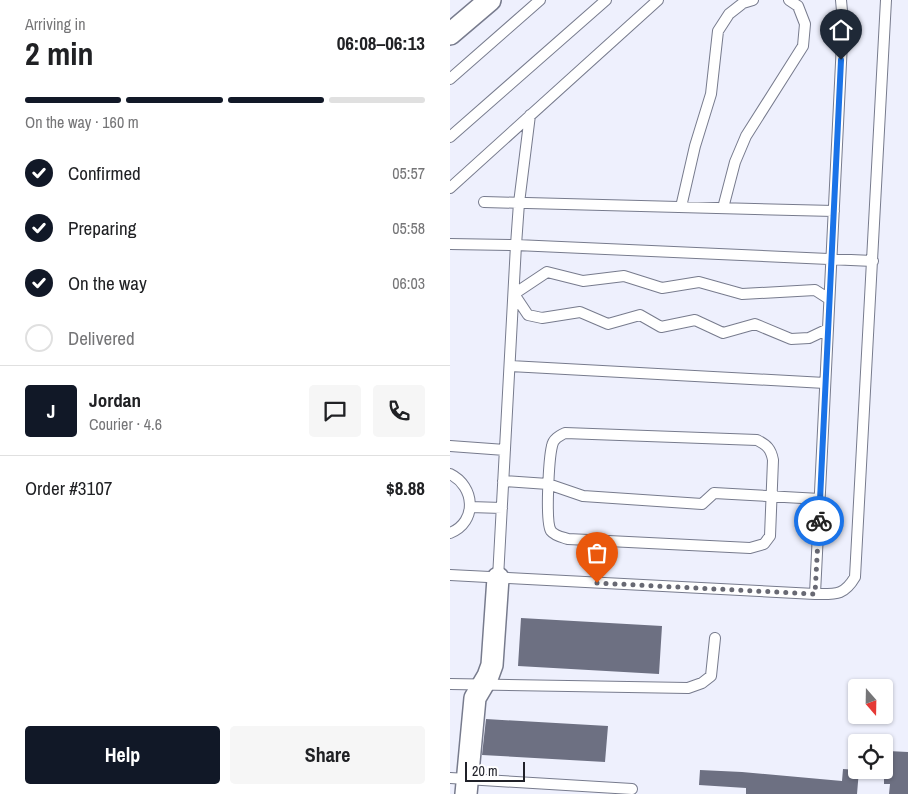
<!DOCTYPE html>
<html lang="en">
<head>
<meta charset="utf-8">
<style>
	:root { --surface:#fff; --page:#f6f6f6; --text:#202124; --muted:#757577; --line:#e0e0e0; --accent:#111827 }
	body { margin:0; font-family:"Archivo Narrow",sans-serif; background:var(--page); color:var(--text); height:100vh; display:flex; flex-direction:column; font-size:19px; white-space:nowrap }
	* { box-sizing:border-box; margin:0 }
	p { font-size:16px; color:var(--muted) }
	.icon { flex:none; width:28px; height:28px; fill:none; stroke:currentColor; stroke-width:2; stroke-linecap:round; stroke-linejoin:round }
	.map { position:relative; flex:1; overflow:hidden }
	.drawer { display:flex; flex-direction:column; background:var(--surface); width:450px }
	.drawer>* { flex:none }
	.needle { width:32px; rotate:160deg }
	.fabs { position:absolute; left:398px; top:679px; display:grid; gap:10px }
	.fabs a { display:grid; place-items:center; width:45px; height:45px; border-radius:5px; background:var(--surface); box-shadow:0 1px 4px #0004; font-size:25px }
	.scale { position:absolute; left:15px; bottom:12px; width:60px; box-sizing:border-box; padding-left:5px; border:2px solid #202129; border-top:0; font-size:14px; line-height:18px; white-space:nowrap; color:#202129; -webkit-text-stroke:4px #fefefe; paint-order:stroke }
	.pin { position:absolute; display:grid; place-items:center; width:42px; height:42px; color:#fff; margin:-51px -21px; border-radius:50% 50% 50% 0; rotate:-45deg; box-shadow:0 0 5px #0007 }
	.pin .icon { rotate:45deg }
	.courier { position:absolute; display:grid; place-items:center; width:50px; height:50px; margin:-25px; border:4px solid #1a73e8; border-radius:50%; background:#fff; color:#222; box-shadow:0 1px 6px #0007 }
	.head em { font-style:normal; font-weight:700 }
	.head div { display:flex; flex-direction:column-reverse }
	.head { display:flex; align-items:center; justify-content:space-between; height:85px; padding:0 25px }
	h1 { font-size:32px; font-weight:700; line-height:38px }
	.bar { display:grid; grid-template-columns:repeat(4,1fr); gap:8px 5px; align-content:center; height:60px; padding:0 25px }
	.bar i { height:6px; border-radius:4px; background:var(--line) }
	.bar .active { background:var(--accent) }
	.bar p { grid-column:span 4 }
	.line { display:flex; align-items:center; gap:12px; padding:0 25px; border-top:1px solid var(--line) }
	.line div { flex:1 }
	.round { display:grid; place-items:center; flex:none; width:52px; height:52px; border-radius:5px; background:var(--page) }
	ol { padding:0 25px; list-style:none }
	li { display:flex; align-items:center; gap:15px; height:55px }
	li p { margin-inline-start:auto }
	li .icon { padding:5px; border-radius:50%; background:var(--accent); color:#fff; stroke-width:4 }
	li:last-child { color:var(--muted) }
	li i { width:28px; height:28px; border:2px solid var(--line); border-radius:50% }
	.button { display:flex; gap:10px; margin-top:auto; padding:10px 25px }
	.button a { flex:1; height:58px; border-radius:5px; background:var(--accent); color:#fff; font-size:20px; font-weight:700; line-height:58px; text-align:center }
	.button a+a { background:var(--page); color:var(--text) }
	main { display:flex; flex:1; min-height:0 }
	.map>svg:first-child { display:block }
	.building { fill:#6d7082 }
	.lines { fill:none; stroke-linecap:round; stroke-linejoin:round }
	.service-casing { stroke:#777b8d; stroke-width:12 }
	.minor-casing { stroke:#777b8d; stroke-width:24 }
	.service { stroke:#fff; stroke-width:10 }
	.minor { stroke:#fff; stroke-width:21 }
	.done { stroke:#686973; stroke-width:5; stroke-dasharray:0 9 }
	.route { stroke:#1a73e8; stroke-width:6 }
</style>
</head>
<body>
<main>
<section class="drawer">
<div class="head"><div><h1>2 min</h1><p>Arriving in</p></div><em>06:08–06:13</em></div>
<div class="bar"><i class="active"></i><i class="active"></i><i class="active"></i><i></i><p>On the way · 160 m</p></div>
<ol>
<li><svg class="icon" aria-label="check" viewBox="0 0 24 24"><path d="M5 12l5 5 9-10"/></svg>Confirmed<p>05:57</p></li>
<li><svg class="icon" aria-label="check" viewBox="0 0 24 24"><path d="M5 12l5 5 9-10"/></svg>Preparing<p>05:58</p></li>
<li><svg class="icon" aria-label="check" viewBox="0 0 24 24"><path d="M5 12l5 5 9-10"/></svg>On the way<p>06:03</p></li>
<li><i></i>Delivered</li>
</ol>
<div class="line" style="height:90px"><b class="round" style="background:var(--accent);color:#fff">J</b><div><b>Jordan</b><p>Courier · 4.6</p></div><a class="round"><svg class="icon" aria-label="chat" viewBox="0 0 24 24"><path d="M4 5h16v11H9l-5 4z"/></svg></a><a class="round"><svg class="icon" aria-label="phone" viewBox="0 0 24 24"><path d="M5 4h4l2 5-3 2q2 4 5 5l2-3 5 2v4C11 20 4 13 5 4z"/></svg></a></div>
<div class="line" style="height:65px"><div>Order #3107</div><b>$8.88</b></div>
<div class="button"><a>Help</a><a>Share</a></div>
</section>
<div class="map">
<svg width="458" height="794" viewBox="0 0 458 794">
	<rect width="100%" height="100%" fill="#eef0fd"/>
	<path class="building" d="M71 618 212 626 209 674 68 666Z
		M36 719 158 726 155 762 32 755Z
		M438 751 458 752V794H439L440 784H434V760H437Z
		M393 769 409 770 407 794H296V788L249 785 250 770 292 772 392 781Z"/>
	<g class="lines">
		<g class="service-casing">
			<path id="service" d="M0 79 90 0
				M0 137 156 0
				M0 188 208 0
				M34 202 384 211
				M231 207 245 146 261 94 268 31 279 14 293 3 303 0
				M273 208 285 162 296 136 353 46 355 24 348 6 339 0
				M0 244 66 245 423 261
				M378 329 359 338 341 339 305 324 273 333 245 320 211 327 190 315 158 324 130 312 92 318 78 315 64 294 97 272 133 281 174 276 212 288 249 282 292 294 365 290 379 299
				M60 366 375 383
				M115 433 307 440C317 445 321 449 323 460L320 536 314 544 300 548 118 539C112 537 105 536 101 531 95 522 99 458 102 446 103 439 109 436 115 433Z
				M0 446 55 450
				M0 474C25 486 28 522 0 533
				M53 481 98 484 133 496 252 504 264 493 370 499
				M20 507 52 508
				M0 575 365 594C385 594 394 596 405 577L436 0
				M48 578 66 245 69 203 80 115
				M365 594 393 22 391 0
				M0 684 238 688 252 683 261 676 265 638
				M0 778 182 789"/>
		</g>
		<g class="minor-casing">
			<path id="minor" d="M0 34 40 0
				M16 794 25 698 38 676 42 665 48 578"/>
		</g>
		<use href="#service" class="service"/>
		<use href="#minor" class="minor"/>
	</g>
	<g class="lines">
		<path class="done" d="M147 583 365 594 369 521"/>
		<path class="route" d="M369 521 391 60"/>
	</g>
</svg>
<div class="fabs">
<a><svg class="needle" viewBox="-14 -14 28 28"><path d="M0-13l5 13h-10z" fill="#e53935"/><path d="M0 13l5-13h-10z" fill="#757577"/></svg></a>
<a><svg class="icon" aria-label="locate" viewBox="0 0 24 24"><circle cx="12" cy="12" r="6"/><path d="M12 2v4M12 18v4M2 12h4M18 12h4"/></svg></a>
</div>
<div class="scale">20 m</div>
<div class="pin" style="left:147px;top:583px;background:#ea580c"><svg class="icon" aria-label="bag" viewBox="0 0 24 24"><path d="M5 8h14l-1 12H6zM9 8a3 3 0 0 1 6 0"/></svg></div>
<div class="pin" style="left:391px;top:60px;background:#1f2937"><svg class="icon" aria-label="home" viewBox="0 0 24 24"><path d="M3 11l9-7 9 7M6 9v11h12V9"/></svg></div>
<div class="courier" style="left:369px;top:521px"><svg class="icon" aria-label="bike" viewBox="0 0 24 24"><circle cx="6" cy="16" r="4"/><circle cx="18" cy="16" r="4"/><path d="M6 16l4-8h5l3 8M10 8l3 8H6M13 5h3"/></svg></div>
</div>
</main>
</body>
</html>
